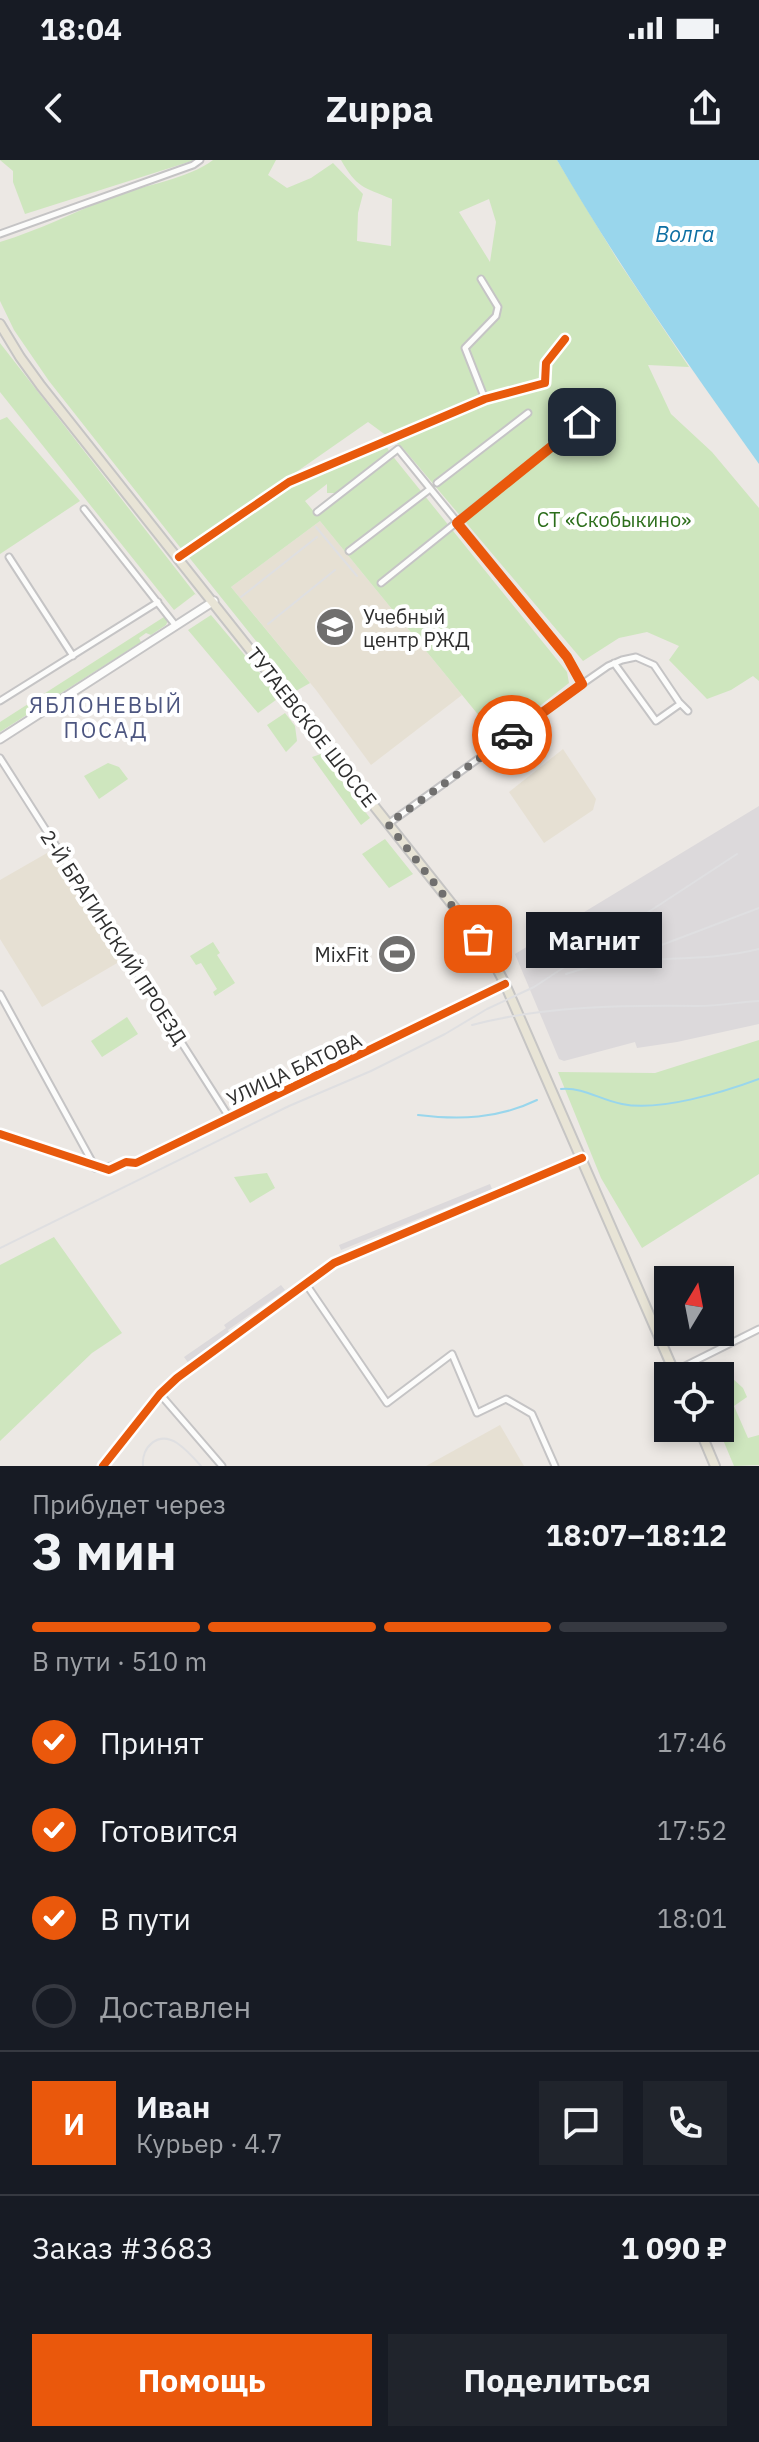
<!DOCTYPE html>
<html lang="ru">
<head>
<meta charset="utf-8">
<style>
	:root { --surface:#171b24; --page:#20242c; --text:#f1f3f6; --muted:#9ea1a6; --line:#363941; --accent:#ea580c }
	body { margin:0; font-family:"IBM Plex Sans",sans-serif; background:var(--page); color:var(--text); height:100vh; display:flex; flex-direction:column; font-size:30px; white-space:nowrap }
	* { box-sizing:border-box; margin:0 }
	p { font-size:26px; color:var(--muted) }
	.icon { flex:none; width:44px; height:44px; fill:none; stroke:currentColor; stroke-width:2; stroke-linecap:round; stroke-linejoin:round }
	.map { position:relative; height:1306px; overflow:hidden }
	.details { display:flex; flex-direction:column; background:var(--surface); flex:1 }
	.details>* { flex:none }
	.needle { width:52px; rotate:10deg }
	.buttons { position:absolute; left:654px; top:1106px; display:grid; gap:16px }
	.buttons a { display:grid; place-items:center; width:80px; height:80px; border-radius:0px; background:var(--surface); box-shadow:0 4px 12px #0003; font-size:40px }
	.pin { position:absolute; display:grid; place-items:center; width:68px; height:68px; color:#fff; margin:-34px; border-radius:16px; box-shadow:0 4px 12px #0006 }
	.courier { position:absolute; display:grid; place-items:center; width:80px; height:80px; margin:-40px; border:6px solid #ea580c; border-radius:50%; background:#fff; color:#222; box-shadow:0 2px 10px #0007 }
	.bubble { position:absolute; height:56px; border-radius:0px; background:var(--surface); box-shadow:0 4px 12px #0003; font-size:26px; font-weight:700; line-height:56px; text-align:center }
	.overview em { font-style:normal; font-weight:700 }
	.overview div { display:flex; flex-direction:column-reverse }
	.overview { display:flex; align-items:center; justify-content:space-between; height:136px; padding:0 32px }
	h1 { font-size:52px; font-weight:700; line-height:60px }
	.bar { display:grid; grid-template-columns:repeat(4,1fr); gap:12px 8px; align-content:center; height:96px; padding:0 32px }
	.bar i { height:10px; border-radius:6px; background:var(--line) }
	.bar .selected { background:var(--accent) }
	.bar p { grid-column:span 4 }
	.line { display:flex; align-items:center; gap:20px; padding:0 32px; border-top:2px solid var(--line) }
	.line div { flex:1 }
	.round { display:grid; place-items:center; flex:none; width:84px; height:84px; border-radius:0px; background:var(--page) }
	ol { padding:0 32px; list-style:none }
	li { display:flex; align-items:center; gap:24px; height:88px }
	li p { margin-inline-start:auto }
	li .icon { padding:8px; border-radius:50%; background:var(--accent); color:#fff; stroke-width:4 }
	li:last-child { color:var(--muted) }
	li i { width:44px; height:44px; border:4px solid var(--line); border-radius:50% }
	.primary-button { display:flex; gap:16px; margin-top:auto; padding:16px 32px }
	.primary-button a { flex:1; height:92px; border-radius:0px; background:var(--accent); color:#fff; font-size:32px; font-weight:700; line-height:92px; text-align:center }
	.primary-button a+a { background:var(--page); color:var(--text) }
	.status { display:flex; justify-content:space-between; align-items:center; height:56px; padding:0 40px; background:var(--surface); direction:ltr }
	.status svg { height:22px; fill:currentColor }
	header { display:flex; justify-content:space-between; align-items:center; height:104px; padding:0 32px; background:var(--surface); font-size:36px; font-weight:700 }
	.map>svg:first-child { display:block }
	.industrial { fill:#dcd9db }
	.education { fill:#e6e0d3 }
	.green { fill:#cee6be; fill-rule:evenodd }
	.water { fill:#99d6ec }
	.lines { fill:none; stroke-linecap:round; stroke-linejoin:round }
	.stream { stroke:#99d6ec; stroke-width:2 }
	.street-casing { stroke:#c5c4c5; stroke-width:9 }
	.secondary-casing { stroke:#c5c4c5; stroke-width:11 }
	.primary-casing { stroke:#c6c5c4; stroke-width:12 }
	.street { stroke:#fcfcfb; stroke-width:5 }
	.secondary { stroke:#fcfcfb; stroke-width:7 }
	.primary { stroke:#e8e4d6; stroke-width:8 }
	.tram { stroke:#dfdfe1; stroke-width:2 }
	.rail { stroke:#dfdfe1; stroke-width:2 }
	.cycleway-casing { stroke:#fff; stroke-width:13 }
	.cycleway { stroke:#e8590c; stroke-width:8 }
	.done { stroke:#706f6e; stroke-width:8; stroke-dasharray:0 14.4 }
	.route { stroke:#ea580c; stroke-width:10 }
	.labels { text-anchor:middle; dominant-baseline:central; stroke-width:8; stroke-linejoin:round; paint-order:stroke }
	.park-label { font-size:20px; fill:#2c6e1b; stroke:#fff }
	.poi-label { font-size:20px; fill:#2e2e2e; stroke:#fff; text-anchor:start }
	.street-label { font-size:20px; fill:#2e2e2e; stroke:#fff }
	.water-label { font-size:22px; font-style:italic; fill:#0d6fa3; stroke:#fff }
	.neighbourhood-label { font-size:22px; letter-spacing:2px; fill:#4d5680; stroke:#fff }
</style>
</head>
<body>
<div class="status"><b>18:04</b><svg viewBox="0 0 49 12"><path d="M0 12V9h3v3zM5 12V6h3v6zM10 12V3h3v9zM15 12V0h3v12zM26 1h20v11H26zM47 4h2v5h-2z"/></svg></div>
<header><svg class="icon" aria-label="back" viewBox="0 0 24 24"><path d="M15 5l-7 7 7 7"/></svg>Zuppa<svg class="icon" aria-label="share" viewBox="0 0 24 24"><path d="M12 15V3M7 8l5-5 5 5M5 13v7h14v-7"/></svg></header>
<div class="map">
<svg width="759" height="1306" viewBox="0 0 759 1306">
	<rect width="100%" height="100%" fill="#ece8e4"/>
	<path class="industrial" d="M759 646V864L677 882 637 888 635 882 564 901 559 899 515 794Z
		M490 1024 492 1029 341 1090 339 1085Z
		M281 1125 285 1130 228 1170 230 1175 189 1204 184 1197 226 1168 224 1165Z"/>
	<path class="education" d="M320 361 462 535 371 605 316 530 231 427Z
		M563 589 596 639 593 650 544 683 509 632Z
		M54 689 124 799 42 847 0 779V720Z
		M500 1265 524 1306H426Z"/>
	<path class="green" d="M0 0H195L25 54 13 22V11Z
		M213 0H276L268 15 287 28 311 18 333 3 363 34 358 53 357 81 391 86 392 39C363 27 357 28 341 0H557L617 99 689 207 648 205 671 254 712 292 759 348V521L753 516 731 530 707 539 669 500 679 486 647 472 619 478 583 501 402 287 368 262 183 391 49 221 14 170 0 141V82C40 70 76 51 115 36 145 25 188 19 213 0ZM489 39 496 62 490 102 459 52Z
		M0 183 197 436 195 434 174 450 0 232Z
		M7 257 80 341 0 394V260Z
		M384 281 389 291 336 333H327V324L305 341 315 353 391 294 567 512 569 523 498 579 320 361 231 427 310 523 296 531 188 396 280 332 362 286Z
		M167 455 169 458 166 465 151 475 146 473 139 478 141 482 0 572V562Z
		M211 455 280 537 258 553 188 470Z
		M285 553 295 566 297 581 286 592 267 565Z
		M321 594 370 658 361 665 312 597Z
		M108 603 119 607 128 619 99 639 84 616Z
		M385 679 413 714 389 728 362 694Z
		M213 782 220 793 217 795 235 823 215 836 213 832 217 829 201 803 196 805 190 796Z
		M127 857 138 874 102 897 91 881Z
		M759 880V1014L642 1088 601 1018 558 912 655 913Z
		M267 1013 275 1028 250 1043 234 1017Z
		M54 1077 122 1173 92 1193 0 1281V1105Z
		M720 1207 743 1228 747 1237 734 1246 748 1278 759 1275V1305L734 1306 718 1268 720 1216H697L695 1211Z"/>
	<path class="water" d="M557 0H759V304C688 205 618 105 557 0Z"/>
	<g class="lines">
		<path class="stream" d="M561 929C584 927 600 940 622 944 659 952 724 932 759 919
			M418 955C459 960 498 959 537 940"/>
		<g class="street-casing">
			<path id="street" d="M0 74 193 5 200 0
				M481 119 498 147 496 156 465 188 485 239
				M437 323 528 253
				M84 349 176 466
				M317 352 398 289 567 497 582 524
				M349 391 430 329
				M9 397 73 496
				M179 397 289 322 485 239 545 223 546 203 565 179
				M381 423 605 243
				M614 503 656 561 680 544
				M0 541 158 442
				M0 598 229 957
				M388 664 572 531 608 506 622 500 636 497 654 505 679 542 688 551
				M0 834 95 1007
				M0 974 94 1006
				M306 1124 387 1243 452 1194 477 1253 506 1239 532 1254 555 1306
				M675 1211 759 1169
				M160 1234 222 1306
				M103 1306 160 1234 177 1218 334 1103 581 999"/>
		</g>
		<g class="secondary-casing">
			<path id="secondary" d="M0 579 214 441
				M95 1007C114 1011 119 1001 136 1003L505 824"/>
		</g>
		<g class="primary-casing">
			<path id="primary" d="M0 164 20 197 41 226 455 748 492 799 505 824 676 1216
				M699 1268 715 1306"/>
		</g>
		<use href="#street" class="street"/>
		<use href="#secondary" class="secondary"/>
		<use href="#primary" class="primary"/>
		<path class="tram" d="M143 1306C141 1287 158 1271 177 1283 186 1289 194 1298 201 1306"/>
		<path class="rail" d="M316 367 357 416
			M241 437 317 377
			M268 464 335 410
			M638 794 759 748
			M566 814C628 792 695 805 759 789
			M472 865C543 846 624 845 698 846 718 846 739 842 759 841
			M0 1088 289 946 371 911 445 874 487 849 534 827 737 694"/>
		<g class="cycleway-casing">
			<path id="cycleway" d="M179 397 289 322 485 239 545 223 546 203 565 179
				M0 974 109 1010 126 1002 136 1003 505 824
				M103 1306 160 1234 177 1218 334 1103 582 998"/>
		</g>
		<use href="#cycleway" class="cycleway"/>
	</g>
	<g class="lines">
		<path class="done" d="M478 779 388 664 512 575"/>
		<path class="route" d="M512 575 582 524 567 497 457 363 582 262"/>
	</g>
	<defs>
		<g id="university-disc" transform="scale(2)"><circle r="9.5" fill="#706f6e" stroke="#fff"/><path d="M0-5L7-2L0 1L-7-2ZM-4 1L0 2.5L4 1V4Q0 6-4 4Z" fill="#fff"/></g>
		<g id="stadium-disc" transform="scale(2)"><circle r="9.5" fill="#706f6e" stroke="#fff"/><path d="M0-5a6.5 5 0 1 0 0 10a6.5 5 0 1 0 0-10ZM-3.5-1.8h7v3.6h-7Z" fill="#fff"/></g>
	</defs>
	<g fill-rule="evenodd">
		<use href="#university-disc" x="335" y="467"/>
		<use href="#stadium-disc" x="397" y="794"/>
	</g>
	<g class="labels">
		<g class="park-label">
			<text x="614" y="359">СТ «Скобыкино»</text>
		</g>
		<g class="poi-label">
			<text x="363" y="456">Учебный<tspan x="363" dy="23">центр РЖД</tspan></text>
			<text x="369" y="794" text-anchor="end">MixFit</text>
		</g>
		<g class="street-label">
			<text transform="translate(312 567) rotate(52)">ТУТАЕВСКОЕ ШОССЕ</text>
			<text transform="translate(114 777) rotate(57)">2-Й БРАГИНСКИЙ ПРОЕЗД</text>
			<text transform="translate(294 909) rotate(-25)">УЛИЦА БАТОВА</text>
		</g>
		<g class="water-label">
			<text x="685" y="73">Волга</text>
		</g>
		<g class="neighbourhood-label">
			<text x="106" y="544">ЯБЛОНЕВЫЙ<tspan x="106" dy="25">ПОСАД</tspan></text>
		</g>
	</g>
</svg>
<div class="buttons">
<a><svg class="needle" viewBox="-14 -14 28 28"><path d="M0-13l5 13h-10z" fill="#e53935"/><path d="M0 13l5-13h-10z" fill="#9ea1a6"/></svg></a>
<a><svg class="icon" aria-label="locate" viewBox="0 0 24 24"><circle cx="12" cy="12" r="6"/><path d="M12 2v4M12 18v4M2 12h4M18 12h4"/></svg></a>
</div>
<div class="pin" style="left:478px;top:779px;background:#ea580c"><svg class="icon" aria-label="bag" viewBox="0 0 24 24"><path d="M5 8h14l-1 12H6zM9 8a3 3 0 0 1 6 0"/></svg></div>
<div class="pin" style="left:582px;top:262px;background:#1f2937"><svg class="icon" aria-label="home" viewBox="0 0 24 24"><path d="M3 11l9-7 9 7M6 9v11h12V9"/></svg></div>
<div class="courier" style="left:512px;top:575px"><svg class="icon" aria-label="car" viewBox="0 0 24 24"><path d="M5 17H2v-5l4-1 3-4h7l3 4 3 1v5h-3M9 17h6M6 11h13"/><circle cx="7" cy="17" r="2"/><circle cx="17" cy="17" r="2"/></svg></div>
<div class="bubble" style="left:526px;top:752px;width:136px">Магнит</div>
</div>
<section class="details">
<div class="overview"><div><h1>3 мин</h1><p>Прибудет через</p></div><em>18:07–18:12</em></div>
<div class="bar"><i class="selected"></i><i class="selected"></i><i class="selected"></i><i></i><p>В пути · 510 m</p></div>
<ol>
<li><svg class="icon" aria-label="check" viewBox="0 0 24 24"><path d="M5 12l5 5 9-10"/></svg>Принят<p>17:46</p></li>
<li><svg class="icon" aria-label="check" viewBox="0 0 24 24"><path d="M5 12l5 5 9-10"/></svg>Готовится<p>17:52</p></li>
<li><svg class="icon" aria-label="check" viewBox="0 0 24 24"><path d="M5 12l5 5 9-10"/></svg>В пути<p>18:01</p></li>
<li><i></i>Доставлен</li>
</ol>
<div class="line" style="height:144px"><b class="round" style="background:var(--accent);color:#fff">И</b><div><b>Иван</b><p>Курьер · 4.7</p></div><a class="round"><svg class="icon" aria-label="chat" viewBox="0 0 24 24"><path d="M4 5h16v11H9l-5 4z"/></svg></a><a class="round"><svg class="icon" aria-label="phone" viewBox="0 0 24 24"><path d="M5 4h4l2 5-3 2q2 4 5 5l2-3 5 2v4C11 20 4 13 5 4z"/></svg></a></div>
<div class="line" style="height:104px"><div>Заказ #3683</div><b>1 090 ₽</b></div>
<div class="primary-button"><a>Помощь</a><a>Поделиться</a></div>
</section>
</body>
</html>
